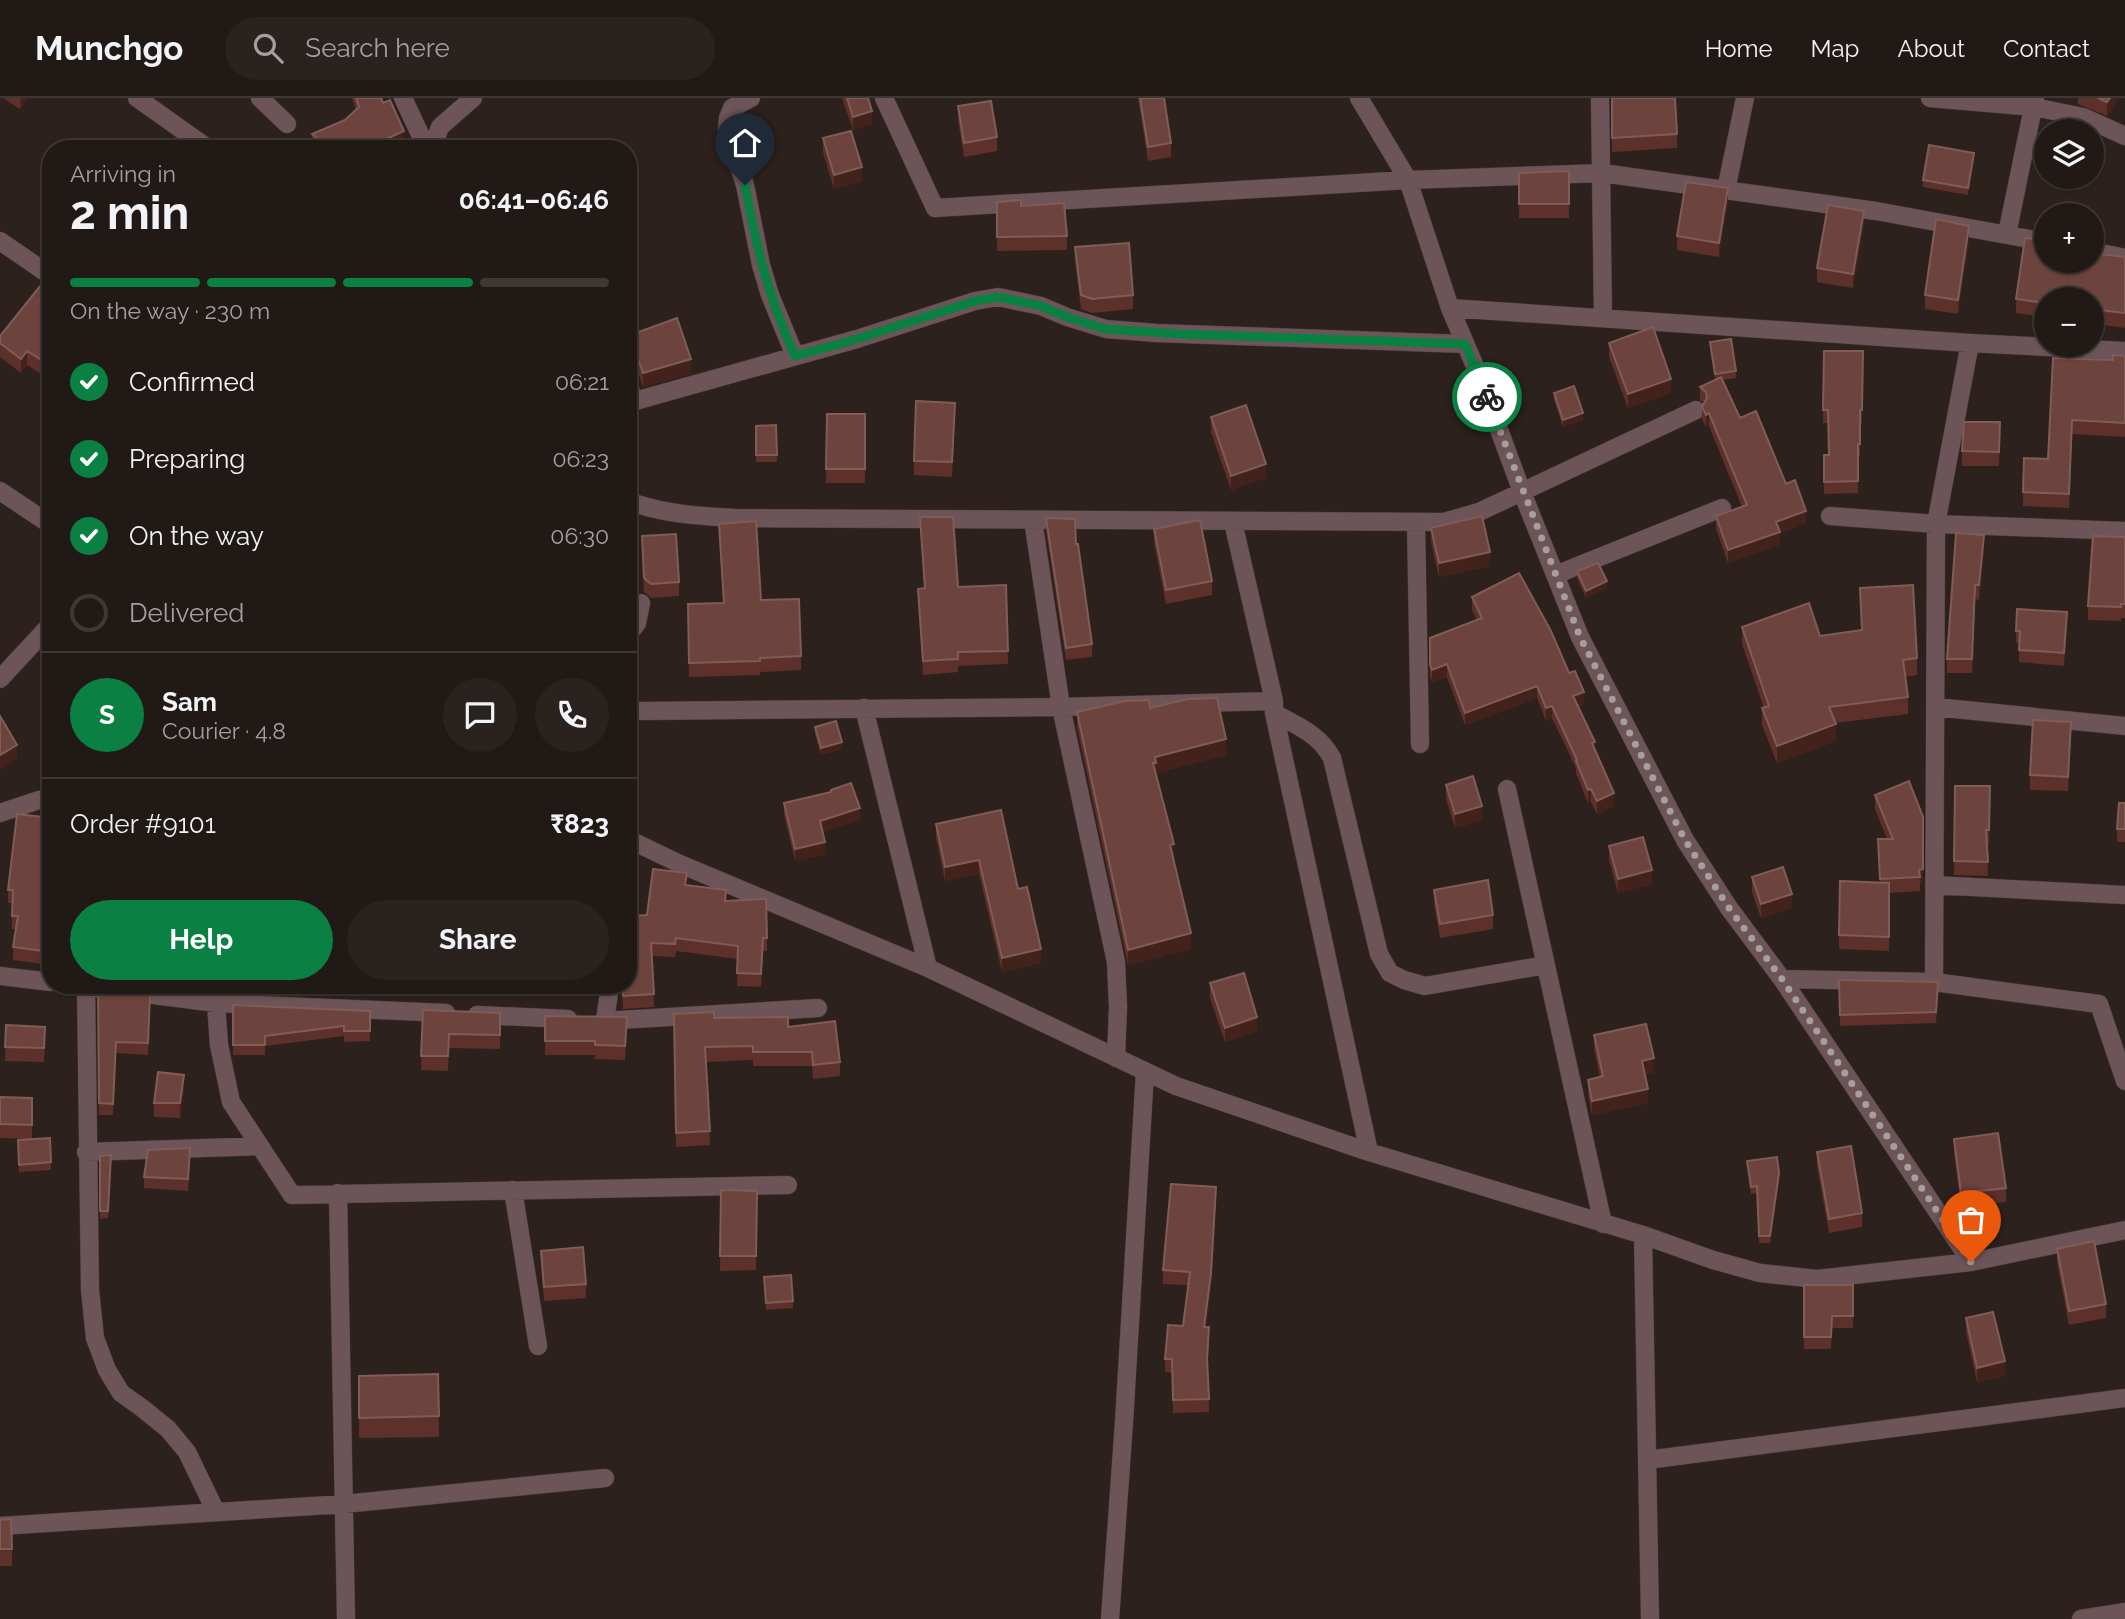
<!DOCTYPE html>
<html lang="en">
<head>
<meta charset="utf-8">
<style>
	:root { --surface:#211916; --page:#29221f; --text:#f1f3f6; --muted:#a2a0a1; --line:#3e3835; --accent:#0b8043 }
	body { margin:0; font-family:Raleway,sans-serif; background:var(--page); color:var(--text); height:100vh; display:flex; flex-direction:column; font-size:26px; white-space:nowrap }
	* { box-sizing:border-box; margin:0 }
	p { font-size:23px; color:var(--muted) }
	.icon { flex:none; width:38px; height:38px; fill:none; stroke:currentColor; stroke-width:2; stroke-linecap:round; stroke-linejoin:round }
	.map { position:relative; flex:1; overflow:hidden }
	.panel { position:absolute; left:42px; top:42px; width:595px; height:854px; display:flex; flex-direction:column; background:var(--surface); border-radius:28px; box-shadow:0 2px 5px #0004,0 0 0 2px var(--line) }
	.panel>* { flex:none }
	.fabs { position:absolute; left:2034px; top:21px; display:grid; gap:14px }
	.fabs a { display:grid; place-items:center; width:70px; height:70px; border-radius:50%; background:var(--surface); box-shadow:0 2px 5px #0004,0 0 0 2px var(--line); font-size:35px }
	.pin { position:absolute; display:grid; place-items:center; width:60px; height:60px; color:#fff; margin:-72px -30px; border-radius:50% 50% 50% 0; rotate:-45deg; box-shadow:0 0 7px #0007 }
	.pin .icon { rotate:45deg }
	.courier { position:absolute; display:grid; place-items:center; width:70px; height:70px; margin:-35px; border:5px solid #0b8043; border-radius:50%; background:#fff; color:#222; box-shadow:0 2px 9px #0007 }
	.overview em { font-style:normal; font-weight:700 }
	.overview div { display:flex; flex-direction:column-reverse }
	.overview { display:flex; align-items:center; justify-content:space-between; height:119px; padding:0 28px }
	h1 { font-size:46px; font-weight:700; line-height:52px }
	.bar { display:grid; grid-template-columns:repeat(4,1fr); gap:10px 7px; align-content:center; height:84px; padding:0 28px }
	.bar i { height:9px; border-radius:5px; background:var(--line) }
	.bar .current { background:var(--accent) }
	.bar p { grid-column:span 4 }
	.line { display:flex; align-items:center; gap:18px; padding:0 28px; border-top:2px solid var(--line) }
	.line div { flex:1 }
	.round { display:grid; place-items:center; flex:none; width:74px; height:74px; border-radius:37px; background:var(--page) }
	ol { padding:0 28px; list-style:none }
	li { display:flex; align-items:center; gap:21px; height:77px }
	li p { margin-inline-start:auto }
	li .icon { padding:7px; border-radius:50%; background:var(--accent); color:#fff; stroke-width:4 }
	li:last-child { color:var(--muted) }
	li i { width:38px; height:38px; border:4px solid var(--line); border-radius:50% }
	.primary-button { display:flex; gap:14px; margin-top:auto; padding:14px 28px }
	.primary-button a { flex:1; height:80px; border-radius:42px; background:var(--accent); color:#fff; font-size:28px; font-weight:700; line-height:80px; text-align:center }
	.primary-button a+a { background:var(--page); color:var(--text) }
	header { display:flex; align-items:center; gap:42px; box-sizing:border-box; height:98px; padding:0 35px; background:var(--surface); border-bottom:2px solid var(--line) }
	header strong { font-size:33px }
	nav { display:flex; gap:38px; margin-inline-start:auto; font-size:24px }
	.search { width:490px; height:63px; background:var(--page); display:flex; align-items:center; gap:18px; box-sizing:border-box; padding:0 24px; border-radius:38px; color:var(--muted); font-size:26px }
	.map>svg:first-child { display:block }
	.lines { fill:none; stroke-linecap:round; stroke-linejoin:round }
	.minor-casing { stroke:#473c38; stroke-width:19 }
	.minor { stroke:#6d5458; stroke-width:18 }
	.wall { fill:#5e302a }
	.shaded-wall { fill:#43221c }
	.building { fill:#6d433d; stroke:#805c57; stroke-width:2 }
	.done { stroke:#a89e9c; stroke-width:7; stroke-dasharray:0 12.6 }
	.route { stroke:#0b8043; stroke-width:9 }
</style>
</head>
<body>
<header>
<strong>Munchgo</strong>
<div class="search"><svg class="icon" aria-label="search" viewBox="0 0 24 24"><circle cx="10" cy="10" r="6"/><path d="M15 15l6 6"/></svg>Search here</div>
<nav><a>Home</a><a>Map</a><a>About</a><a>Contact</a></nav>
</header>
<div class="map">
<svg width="2125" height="1521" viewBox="0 0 2125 1521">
	<rect width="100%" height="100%" fill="#2c211d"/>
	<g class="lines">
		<g class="minor-casing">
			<path id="minor" d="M137 0 209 51
				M260 0 287 26
				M403 0 427 51
				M751 0 732 10 728 20 727 31 745 87 761 167 770 197 795 258
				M884 0 935 110 1408 82 1602 75 1876 113 2046 144
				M1359 0 1408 82 1450 210 1480 280 1522 394 1580 539 1685 742 1729 810 1782 881 1971 1164 2125 1132
				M1600 0 1603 220
				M1930 0 2034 9 2083 19 2125 38
				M432 51 440 29 473 0
				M1726 92 1745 0
				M2007 136 2035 0
				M0 143 51 178
				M2091 153 2125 160
				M1450 210 1970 245 2125 253
				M628 287 635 303 857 241 975 203 998 199 1041 208 1067 219 1106 231 1156 235 1465 246
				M0 393 51 427
				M628 403C663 416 698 418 735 420L1444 424 1479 414 1696 312
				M1830 418 1936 426 2125 433
				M1033 422 1061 609 1116 864 1118 909 1116 960
				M1233 424 1274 603V615L1369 1054
				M1416 425 1420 646
				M1555 477 1722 410
				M628 537 637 525 641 505
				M0 581 51 526
				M1935 609 2125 628
				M864 610 928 870
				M640 613 1061 609 1274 603
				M1274 615C1298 628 1319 636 1332 660L1379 856 1390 875 1404 882 1425 888 1546 867
				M1507 691 1603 1126
				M0 715 39 702 51 700
				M628 741 680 766 928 870 1176 988 1369 1054 1643 1137 1713 1162 1760 1175 1817 1181 1971 1164
				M1934 787 2125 797
				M0 878 51 884
				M1782 881 1934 884 1936 426 1970 245
				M1934 884 2099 906 2125 983
				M76 887 216 905 446 915
				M86 888 90 1192 95 1240 107 1272 121 1295 142 1310 168 1331 187 1354 216 1414
				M216 905 219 947 231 1004 292 1097 788 1087
				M477 917 568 921
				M603 923 818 910
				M605 923 610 887
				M86 1054 260 1048
				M513 1092 538 1248
				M338 1095 346 1521
				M1643 1137 1650 1521
				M1647 1362 2125 1300
				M0 1428 344 1406 605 1380
				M1110 1521 1124 1324 1145 974
				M2081 1521 2125 1514"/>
		</g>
		<use href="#minor" class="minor"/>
	</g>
	<path class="wall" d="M3 0H28L20 11Z
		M352 0H381L404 45 391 51H315L312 49V36L345 22 356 12Z
		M842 0H868L872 26 853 32Z
		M1138 0H1164L1171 45V59L1148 63Z
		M1612 0 1677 36V50L1612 54Z
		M2078 0H2118L2107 18 2078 6Z
		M958 8 997 39V53L964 59 958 22Z
		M823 40 862 83 834 91 823 54Z
		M1974 62 1968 97 1923 89V82Z
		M1569 73V120H1519V75Z
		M997 104 1021 108 1067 138V152L997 153Z
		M1728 104 1719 159 1677 152V138Z
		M1864 127 1853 190 1817 184V170Z
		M1969 142 1958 216 1925 211V197Z
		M1075 149 1133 197V211L1092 215 1081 211 1075 163Z
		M2125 159V230L2091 225V201H2046V219L2016 215V201L2046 163Z
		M51 196V282L27 267 21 275 0 259V238Z
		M630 237 691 276 643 289 630 251Z
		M1710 244 1736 273V280L1722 282 1740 320 1786 386 1806 425 1780 435V447L1728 465 1716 431V418L1742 409 1709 328 1706 329 1702 321V309L1704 305 1700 302V289L1715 282Z
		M1609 245 1671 295 1628 310 1609 259Z
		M1824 253H1863L1862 325H1860V359H1858V395L1824 396V357H1828V325H1823Z
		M2125 258V339L2072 336 2069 410 2023 408V394L2048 361 2053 260 2113 262Z
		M1554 295 1583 322 1563 329 1554 302Z
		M827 316H865V385H826Z
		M955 319 952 379 914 377V363Z
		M1211 319 1266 380 1231 392 1211 334Z
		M2000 324 1999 368H1962V353Z
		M776 327 777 364H756V328Z
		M920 419 958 489 1006 487 1008 566 958 568V574L923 577 918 504V491L924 490Z
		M1046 420 1076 446 1092 546V559L1066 562 1046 433Z
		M719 426 761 502 801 558V572L760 574V577L689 579 688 506 723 505Z
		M1431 430 1490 468 1439 479 1431 444Z
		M1154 431 1212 483V497L1166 506 1154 445Z
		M642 438 679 484V498L651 500 644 494Z
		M2125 439V520H2121V523L2088 522V508Z
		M1984 452 1979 502 1975 501 1972 575H1947V561Z
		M1577 473 1607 490 1586 500 1577 480Z
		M1860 490 1917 560V577L1905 579 1908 599V616L1835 625 1836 643 1777 665 1762 627V610H1764L1742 546V529L1820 538 1862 532Z
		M1472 499 1569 575 1584 606 1578 609 1595 651 1614 708 1597 716 1591 704 1588 705 1576 675V670L1552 620 1546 623 1537 600 1465 627 1447 579 1432 584 1430 579V540L1477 522 1472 512Z
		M2067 527 2064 568 2019 564V545H2016V533Z
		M1077 614 1226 657 1156 675 1191 851 1128 867 1077 629Z
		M815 629 842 651 821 657 815 636Z
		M2071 638 2068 693 2030 692V677Z
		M1446 687 1482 722 1455 730 1446 701Z
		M1955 688H1990L1989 746H1987L1988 778 1954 777Z
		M831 692 860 722 823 734 825 756 795 763 784 717V705L831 694Z
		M1875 697 1923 785 1920 786V793L1889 795V853L1839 851V837L1880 785 1878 741H1887L1875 711Z
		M2125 705V744H2117V731Z
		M51 720V774L47 802 51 803V867L13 862V849L16 831H12V805H8V792Z
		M936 726 1018 791 1041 865 1002 874 979 776 945 783 936 740Z
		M1609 748 1652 786 1618 795 1609 762Z
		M1752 779 1792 810 1761 820 1752 794Z
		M687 787 726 803 767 840V853H763L761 889 737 888 738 861 676 853 675 859 652 858 654 909 623 911 622 887H628L647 817Z
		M1434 792 1493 817V831L1440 840 1434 806Z
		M1839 882 1938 896 1936 925 1840 928Z
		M1210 885 1257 933 1225 944 1210 900Z
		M98 890 112 895 150 897 148 957 116 955 113 1017H99Z
		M233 907 370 913V943L344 944V938L265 948V957H233Z
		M423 912 500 915V951L449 950 448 973 421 972Z
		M674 916 714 920 788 929 840 964V978L813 981 812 968H753V962L706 964 710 1047 676 1049Z
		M545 918 627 933 625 962 595 961V957H545Z
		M6 927 45 943 44 964 5 963Z
		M1594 937 1654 974 1645 976 1648 1005 1592 1017 1588 996V982L1600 979 1594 951Z
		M184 991 180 1020 154 1019V1005Z
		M0 999 32 1000V1041L0 1040Z
		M1954 1041 2006 1090V1104L1961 1110 1954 1055Z
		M18 1049 51 1064V1072L19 1074Z
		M1817 1054 1862 1115V1129L1829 1135 1817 1068Z
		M111 1057 108 1120 100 1121V1058Z
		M190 1062 188 1093 144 1090V1079Z
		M1747 1063 1779 1082 1770 1145H1759L1757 1095 1751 1096Z
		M721 1092 757 1093 756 1172 720 1173Z
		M1216 1103 1211 1189 1206 1229 1209 1243 1208 1269 1209 1314 1173 1315 1172 1275 1165 1274V1261L1183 1228 1188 1187 1163 1186V1172Z
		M2057 1151 2106 1206V1220L2069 1227 2057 1165Z
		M541 1153 586 1186V1200L544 1203 541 1167Z
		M764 1179 793 1203V1210L766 1212Z
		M1804 1187H1853V1230H1832L1831 1251H1804Z
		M1966 1220 2005 1278 1977 1284 1966 1234Z
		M438 1276 439 1339 359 1340V1278Z
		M0 1422 12 1451V1468H0Z"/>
	<path class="shaded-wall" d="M21 0H28L20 11Z
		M2110 0H2118L2107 18V4Z
		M872 13V26L853 32V19Z
		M404 33V45L391 51H364Z
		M1974 55V62L1968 97V90Z
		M862 69V83L834 91V77Z
		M1728 90V104L1719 159V145Z
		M1864 113V127L1853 190V176Z
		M1969 128V142L1958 216V202Z
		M27 253V267L21 275V261Z
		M691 261V276L643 289V275Z
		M1671 281V295L1628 310V296Z
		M1583 315V322L1563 329V322Z
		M1709 315V328L1706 329V317Z
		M1266 366V380L1231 392V378Z
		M1806 413V425L1780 435V447L1728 465V452L1776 424Z
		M1984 437V452L1979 502V487Z
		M1490 454V468L1439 479V465Z
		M1607 483V490L1586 500V493Z
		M1447 566V579L1432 584V572Z
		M1537 588V600L1465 627V615Z
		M1584 594V606L1573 611V598Z
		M1552 608V620L1546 623V610Z
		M1836 626V643L1777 665V648Z
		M1226 641V657L1156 675 1153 665 1155 659Z
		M842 644V651L821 657V650Z
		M17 647V661L0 672V657Z
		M1591 691V704L1588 705V692Z
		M1614 695V708L1597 716V703Z
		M1482 708V722L1455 730V716Z
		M860 710V722L820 735V723Z
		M1923 719V785L1920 786 1919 772Z
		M825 744V756L795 763V751Z
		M1174 746V762L1170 747Z
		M51 761V774L46 815V802Z
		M979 762V776L945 783V769Z
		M1652 772V786L1618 795V781Z
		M1792 796V810L1761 820V806Z
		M1191 835V851L1128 867V852Z
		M1041 851V865L1002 874V860Z
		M1257 919V933L1225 944V930Z
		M1654 960V974L1642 977V963Z
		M184 977V991L180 1020V1005Z
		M1648 991V1005L1592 1017V1003Z
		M1779 1075V1082L1770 1145V1138Z
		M1216 1089 1211 1189 1204 1243V1229Z
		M2005 1263V1278L1977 1284V1270Z"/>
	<path class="building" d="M356 0H381L383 5 390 2 404 33 364 51H330L312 36 345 22 359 9Z
		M847 0H868L872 13 853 19Z
		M1140 0H1164L1171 45 1148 49Z
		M1612 0H1675L1677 36 1612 40Z
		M2098 0H2110L2107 4Z
		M991 3 997 39 964 45 958 8Z
		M851 33 862 69 834 77 823 40Z
		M1929 47 1974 55 1968 90 1923 82Z
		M1569 73V106H1519V75Z
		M1686 84 1728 90 1719 145 1677 138Z
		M1021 102V108L1064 105 1067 138 997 139V104Z
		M1828 107 1864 113 1853 176 1817 170Z
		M1936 121 1969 128 1958 202 1925 197Z
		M2025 140 2046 143V163H2091V155L2125 159V215L2091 211V201H2046V205L2016 201Z
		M1129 145 1133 197 1092 201 1081 197 1075 149Z
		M41 187 51 196V268L27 253 21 261 0 245V238Z
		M677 220 691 261 643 275 630 237Z
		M1653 229 1671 281 1628 296 1609 245Z
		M1731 241 1736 273 1715 276 1710 244Z
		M1824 253H1863L1862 312H1860V346H1858V383L1824 384V357H1829L1828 312H1823Z
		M2113 257 2125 258V325L2072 322 2069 396 2023 394 2024 360 2048 361 2053 260 2113 262Z
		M1721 279 1740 320 1756 313 1786 386 1795 382 1806 413 1776 424 1780 434 1728 452 1716 418 1747 407 1709 315 1706 317 1702 309 1707 300 1706 294 1700 289Z
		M1574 288 1583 315 1563 322 1554 295Z
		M916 303 955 305 952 364 914 363Z
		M1246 307 1266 366 1231 378 1211 319Z
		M827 316H865V371H826Z
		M1964 324H2000L1999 354 1962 353Z
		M776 327 777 357H756V328Z
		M1482 418 1490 454 1439 465 1431 430Z
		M920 419H953L958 489 1006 487 1008 553 958 554V561L923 563 918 491 925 490Z
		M1046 420 1075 421 1076 446H1078L1092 546 1066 550Z
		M1200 422 1212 483 1166 492 1154 431Z
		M756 423 761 502 799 501 801 558 760 560V563L689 565 688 506 724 505 719 426Z
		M1956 435 1984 437 1979 487H1975L1972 561H1947Z
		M676 436 679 484 651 486 644 480 642 438Z
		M2093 438 2125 439V506H2121V509L2088 508Z
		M1598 465 1607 483 1586 493 1577 473Z
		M1519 475 1551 533 1569 575 1575 573 1584 594 1573 598 1595 644 1592 645 1614 695 1597 703 1591 691 1588 692 1576 663 1577 662 1552 608 1546 610 1537 588 1465 615 1447 566 1432 572 1430 567V540L1482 520 1472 499Z
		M1913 487 1917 560 1903 562 1908 599 1829 609 1836 626 1777 648 1762 610 1769 608 1742 529 1809 505 1820 538 1862 532 1860 490Z
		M2017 511 2067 514 2064 555 2019 552 2020 533H2016Z
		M1217 600 1226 641 1155 659 1156 665H1153L1174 746 1170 747 1191 835 1128 852 1077 614 1125 603 1149 602 1150 610 1188 601Z
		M0 618 17 647 0 657Z
		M2033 622 2071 624 2068 679 2030 677Z
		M836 623 842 644 821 650 815 629Z
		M1473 678 1482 708 1455 716 1446 687Z
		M1909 683 1923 719V771L1919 772 1920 779 1880 781 1878 741H1893L1875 697Z
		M851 685 860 710 820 723 825 744 795 751 784 705 831 694V692Z
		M1955 688H1990L1989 732H1986L1988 764 1954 763Z
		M2119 705H2125V731H2117Z
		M1001 712 1018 791 1027 789 1041 851 1002 860 979 762 945 769 936 726Z
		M17 716 51 720V761L46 802 51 803V854L13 849 18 818H12L13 792H8Z
		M1643 739 1652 772 1618 781 1609 748Z
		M1783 769 1792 796 1761 806 1752 779Z
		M653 771 687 775 685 787 726 792 725 803 766 801 767 840H763L761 876 737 875 738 848 676 840 675 846 651 845 654 896 623 898 622 887H628V818L647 817Z
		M1488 782 1493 817 1440 826 1434 792Z
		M1840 783 1889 785V839L1839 837Z
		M1244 875 1257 919 1225 930 1210 885Z
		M1839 882 1938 884 1936 914 1840 917Z
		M98 890 112 892V895L150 897 148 945 116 944 113 1006 99 1005Z
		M233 907 370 913V933H344V928L265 938V947H233Z
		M423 912 500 915V937L449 936 448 958H421Z
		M714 914V920L788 919V929L835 923 840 964 813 967 812 954H753V948L705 949 710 1033 676 1035 674 916Z
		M545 918 627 919 625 948 595 947V943H545Z
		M1646 926 1654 960 1642 963 1648 991 1592 1003 1588 982 1603 978 1594 937Z
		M6 927 45 929 44 950 5 949Z
		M158 974 184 977 180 1005H154Z
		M0 999 32 1000V1027L0 1026Z
		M1998 1035 2006 1090 1961 1095 1954 1041Z
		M50 1040 51 1064 19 1067 18 1042Z
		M1851 1048 1862 1115 1829 1121 1817 1054Z
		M190 1050 188 1081 144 1079 148 1052Z
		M111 1057 108 1113H100V1058Z
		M1777 1059 1779 1075 1770 1138H1759L1757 1088 1751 1089 1747 1063Z
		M1171 1086 1216 1089 1211 1175 1204 1229H1209L1207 1260 1209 1301 1173 1302 1172 1261H1165L1168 1227 1183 1228 1190 1174 1163 1172Z
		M721 1092 757 1093 756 1158H720Z
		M2094 1143 2106 1206 2069 1213 2057 1151Z
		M583 1149 586 1186 544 1189 541 1153Z
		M791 1177 793 1203 766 1205 764 1179Z
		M1804 1187H1853V1218H1832L1831 1239H1804Z
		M1993 1214 2005 1263 1977 1270 1966 1220Z
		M438 1276 439 1318 359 1320V1278Z
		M11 1421 12 1451H0V1422Z"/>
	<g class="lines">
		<path class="done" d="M1487 299 1580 539 1685 742 1729 810 1782 881 1971 1164"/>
		<path class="route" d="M745 87C756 148 769 201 795 258L857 241 975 203 998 199 1041 208 1067 219 1105 231 1181 236 1465 246 1487 299"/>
	</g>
</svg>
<div class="fabs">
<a><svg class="icon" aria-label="layers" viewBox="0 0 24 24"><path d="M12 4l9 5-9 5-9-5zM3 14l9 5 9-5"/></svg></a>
<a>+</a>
<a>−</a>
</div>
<div class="pin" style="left:1971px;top:1164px;background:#ea580c"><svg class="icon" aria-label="bag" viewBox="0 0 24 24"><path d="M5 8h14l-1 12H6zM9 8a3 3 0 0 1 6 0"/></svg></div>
<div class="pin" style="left:745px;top:87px;background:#1f2937"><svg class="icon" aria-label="home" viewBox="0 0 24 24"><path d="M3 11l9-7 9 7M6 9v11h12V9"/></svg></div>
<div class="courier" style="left:1487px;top:299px"><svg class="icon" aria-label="bike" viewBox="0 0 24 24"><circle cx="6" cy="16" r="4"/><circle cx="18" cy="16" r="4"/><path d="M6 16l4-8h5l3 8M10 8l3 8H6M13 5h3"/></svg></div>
<section class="panel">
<div class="overview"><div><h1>2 min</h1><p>Arriving in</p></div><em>06:41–06:46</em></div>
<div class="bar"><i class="current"></i><i class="current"></i><i class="current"></i><i></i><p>On the way · 230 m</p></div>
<ol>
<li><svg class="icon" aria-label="check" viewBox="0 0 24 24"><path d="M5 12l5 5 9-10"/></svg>Confirmed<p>06:21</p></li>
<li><svg class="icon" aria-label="check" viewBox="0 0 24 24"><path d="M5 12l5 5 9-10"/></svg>Preparing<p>06:23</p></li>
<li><svg class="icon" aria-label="check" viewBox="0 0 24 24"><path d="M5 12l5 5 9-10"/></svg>On the way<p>06:30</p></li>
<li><i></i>Delivered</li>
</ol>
<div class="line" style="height:126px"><b class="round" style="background:var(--accent);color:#fff">S</b><div><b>Sam</b><p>Courier · 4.8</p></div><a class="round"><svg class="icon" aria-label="chat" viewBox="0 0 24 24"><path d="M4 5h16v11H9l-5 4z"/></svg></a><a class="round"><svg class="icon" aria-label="phone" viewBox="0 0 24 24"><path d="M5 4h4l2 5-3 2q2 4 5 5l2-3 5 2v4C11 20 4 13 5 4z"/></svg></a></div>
<div class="line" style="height:91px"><div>Order #9101</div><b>₹823</b></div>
<div class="primary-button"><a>Help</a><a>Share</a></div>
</section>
</div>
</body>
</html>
